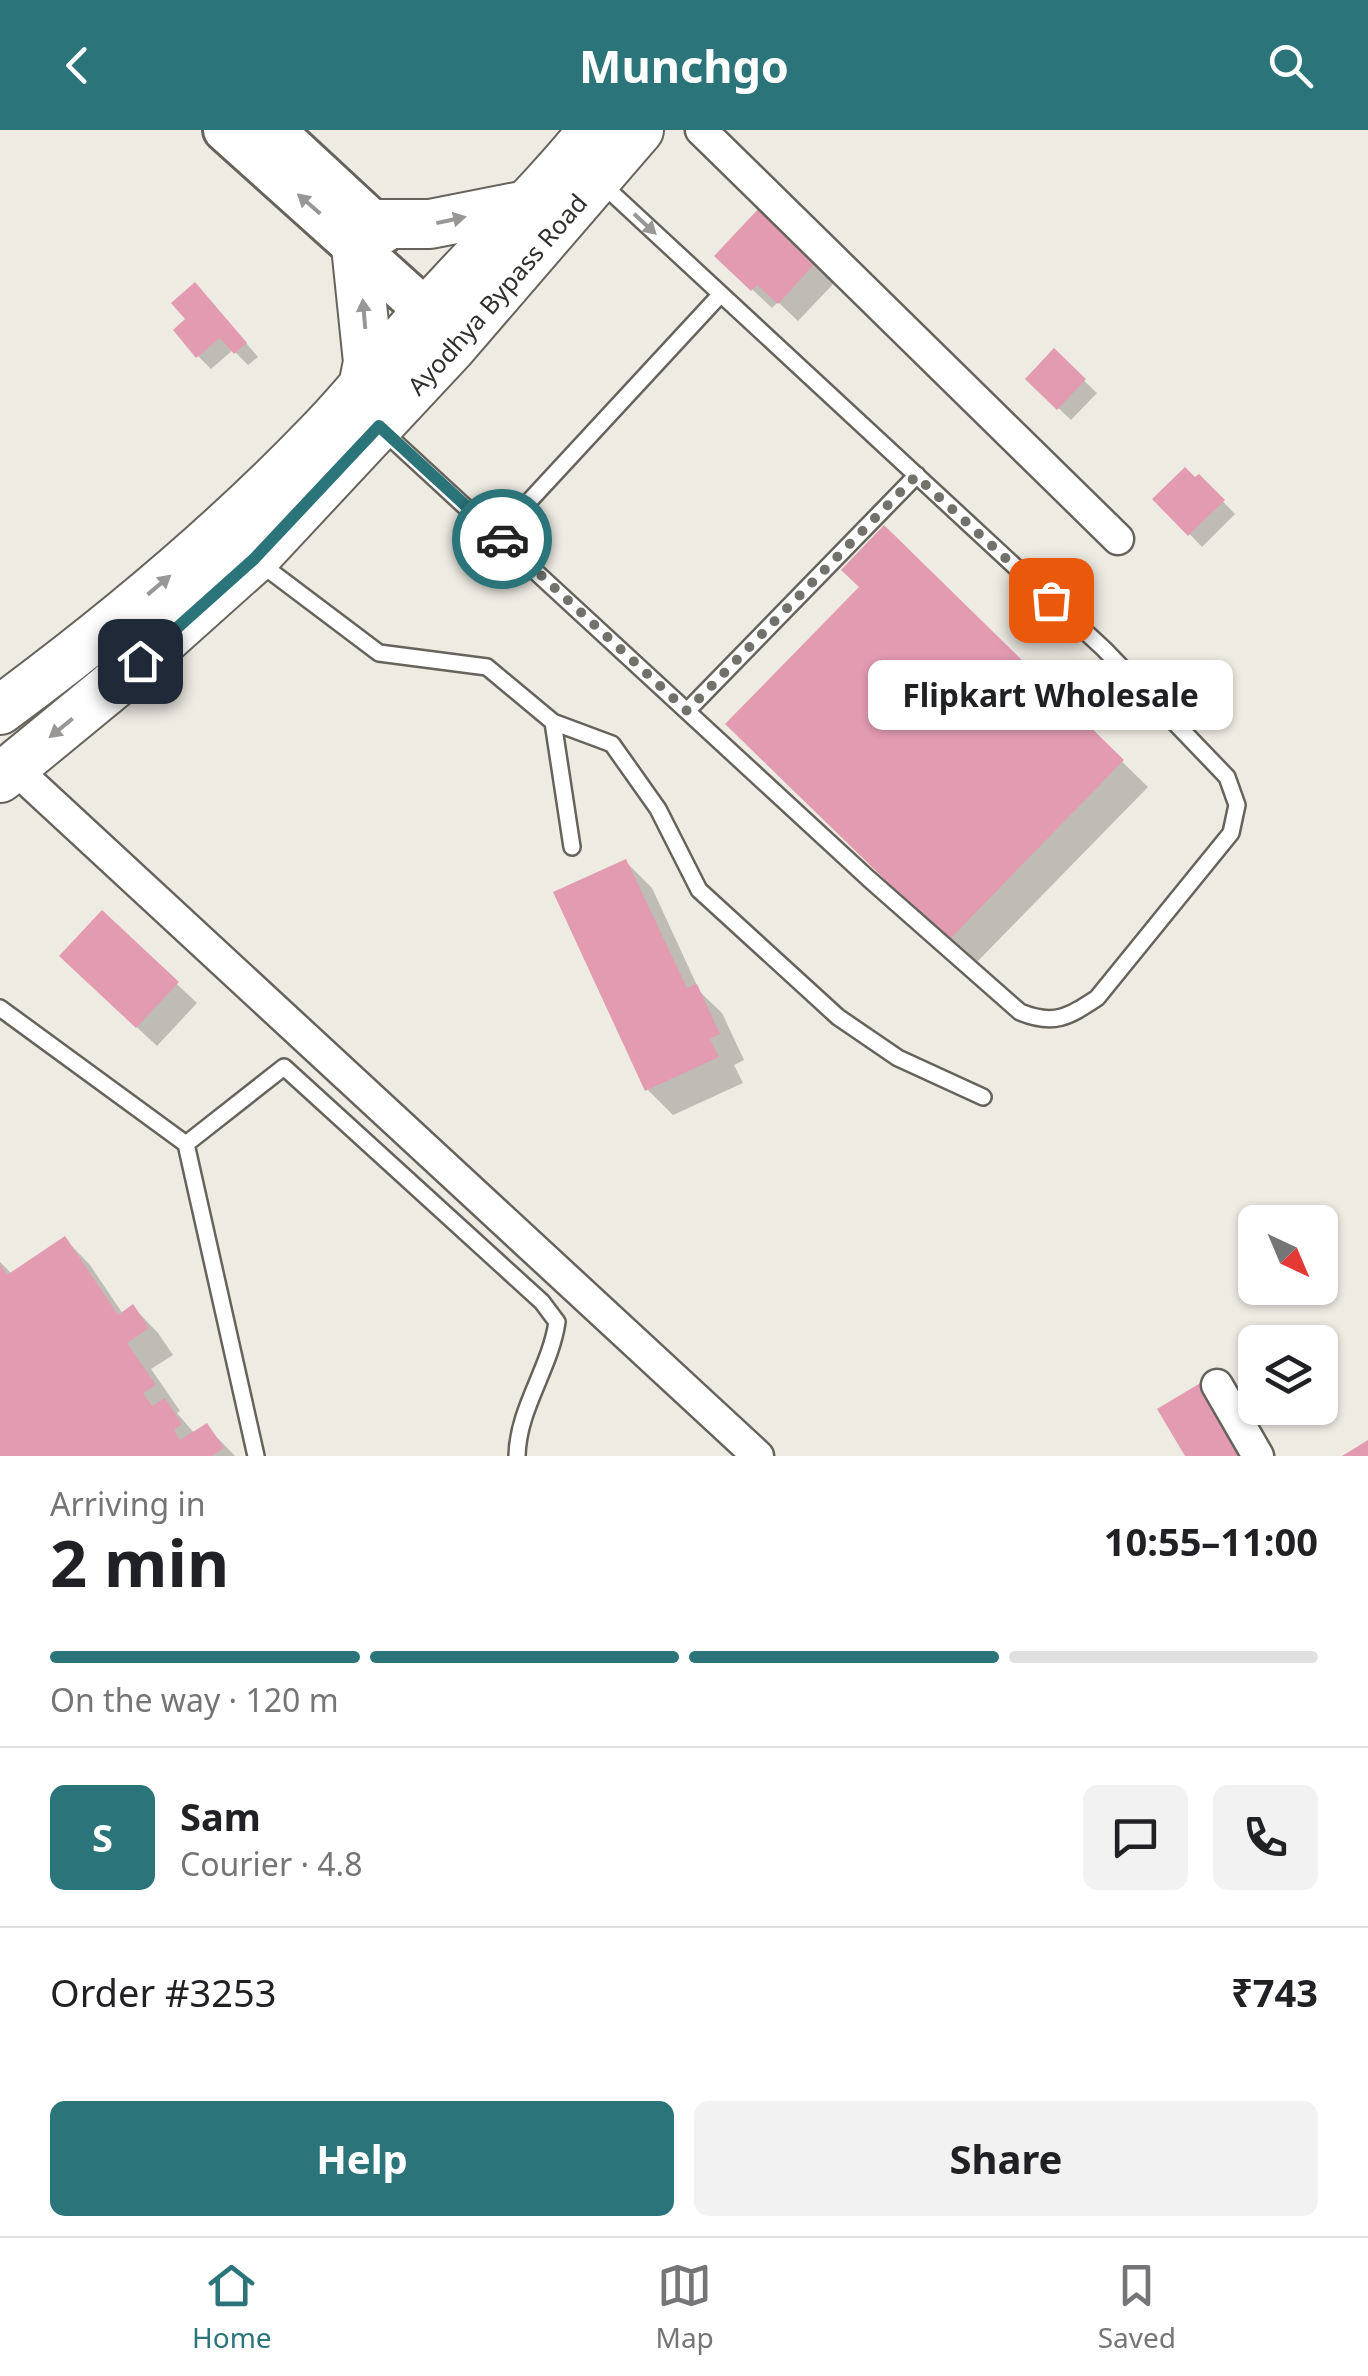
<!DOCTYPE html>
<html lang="en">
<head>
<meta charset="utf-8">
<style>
	:root { --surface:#fff; --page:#f2f2f2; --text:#202124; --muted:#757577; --line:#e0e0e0; --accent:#2b757a }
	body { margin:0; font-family:"Noto Sans",sans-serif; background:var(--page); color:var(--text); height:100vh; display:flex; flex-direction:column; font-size:38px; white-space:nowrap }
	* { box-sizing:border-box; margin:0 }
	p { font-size:32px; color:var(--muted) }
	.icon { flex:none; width:55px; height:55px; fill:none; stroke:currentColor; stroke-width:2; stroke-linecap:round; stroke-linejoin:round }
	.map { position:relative; height:1326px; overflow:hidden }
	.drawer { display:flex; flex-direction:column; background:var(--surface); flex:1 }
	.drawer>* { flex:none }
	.needle { width:65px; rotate:136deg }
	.controls { position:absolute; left:1238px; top:1075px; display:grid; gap:20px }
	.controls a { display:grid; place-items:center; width:100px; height:100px; border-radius:15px; background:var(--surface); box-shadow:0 2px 8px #0004; font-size:50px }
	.pin { position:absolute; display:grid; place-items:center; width:85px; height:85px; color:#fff; margin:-42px; border-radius:20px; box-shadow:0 5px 15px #0006 }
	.courier { position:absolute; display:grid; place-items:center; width:100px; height:100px; margin:-50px; border:8px solid #2b757a; border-radius:50%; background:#fff; color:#222; box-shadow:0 2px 12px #0007 }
	.bubble { position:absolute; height:70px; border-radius:15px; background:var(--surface); box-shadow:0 2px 8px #0004; font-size:32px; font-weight:700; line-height:70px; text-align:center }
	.summary em { font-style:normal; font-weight:700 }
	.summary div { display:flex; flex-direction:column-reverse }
	.summary { display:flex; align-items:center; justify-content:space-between; height:170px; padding:0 50px }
	h1 { font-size:65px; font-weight:700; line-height:75px }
	.bar { display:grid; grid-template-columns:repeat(4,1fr); gap:15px 10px; align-content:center; height:120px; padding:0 50px }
	.bar i { height:12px; border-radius:8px; background:var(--line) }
	.bar .on { background:var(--accent) }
	.bar p { grid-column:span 4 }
	.line { display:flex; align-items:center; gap:25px; padding:0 50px; border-top:2px solid var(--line) }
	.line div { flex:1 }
	.round { display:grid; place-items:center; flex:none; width:105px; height:105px; border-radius:15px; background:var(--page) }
	.cta { display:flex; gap:20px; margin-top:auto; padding:20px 50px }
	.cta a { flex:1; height:115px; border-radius:15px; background:var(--accent); color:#fff; font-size:40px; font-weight:700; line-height:115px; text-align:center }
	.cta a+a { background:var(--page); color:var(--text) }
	header { display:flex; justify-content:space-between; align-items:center; height:130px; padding:0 50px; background:var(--accent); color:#fff; font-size:45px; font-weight:700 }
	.dock { display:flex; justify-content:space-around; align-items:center; height:140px; border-top:2px solid var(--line); background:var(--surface); font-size:28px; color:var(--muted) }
	.dock a { display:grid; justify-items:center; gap:5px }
	.dock .on { color:var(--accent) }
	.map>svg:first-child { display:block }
	.shadow { fill:#0003 }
	.building { fill:#e39bb2 }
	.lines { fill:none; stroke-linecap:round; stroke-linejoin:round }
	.lane-casing { stroke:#65635c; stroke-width:20 }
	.street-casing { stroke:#65635c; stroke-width:35 }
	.secondary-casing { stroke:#65635c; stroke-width:48 }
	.primary-casing { stroke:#65635c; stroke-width:52 }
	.lane { stroke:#fff; stroke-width:15 }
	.street { stroke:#fff; stroke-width:30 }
	.secondary { stroke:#fff; stroke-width:42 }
	.primary { stroke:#fff; stroke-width:48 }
	.oneway { fill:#989796 }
	.done { stroke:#72716c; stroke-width:10; stroke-dasharray:0 18 }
	.route { stroke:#2b757a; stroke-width:12 }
	.labels { text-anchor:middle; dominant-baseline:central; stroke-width:8; stroke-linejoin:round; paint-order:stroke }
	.street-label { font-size:25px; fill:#302f2c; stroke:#fbf8f0 }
</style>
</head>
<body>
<header><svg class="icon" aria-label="back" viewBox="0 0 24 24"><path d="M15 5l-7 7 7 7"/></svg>Munchgo<svg class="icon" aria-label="search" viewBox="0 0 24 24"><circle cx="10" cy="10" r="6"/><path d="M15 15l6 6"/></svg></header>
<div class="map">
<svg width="1368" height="1326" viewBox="0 0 1368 1326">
	<rect width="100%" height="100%" fill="#eeebe3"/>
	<path class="shadow" d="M762 79 837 150 798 191 778 172 772 178 737 145Z
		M208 168 258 227 248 235 233 220 211 239 198 226 189 189Z
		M1054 222 1097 263 1071 290 1028 249Z
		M1199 347 1235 384 1202 417 1156 369Z
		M884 399 1148 657 975 834 729 594 862 457Z
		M626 732 652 758 700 862 722 883 744 930 734 935 743 953 673 985 647 959Z
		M102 784 197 873 157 916 82 846Z
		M65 1109 90 1135 123 1184 133 1177 158 1203 173 1225 151 1239 180 1281 177 1283 195 1304 206 1296 235 1326H0V1132L12 1144Z"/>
	<path class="building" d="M762 75 819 129 778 174 757 155 751 161 714 126Z
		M195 152 247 213 234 224 220 208 196 228 173 200 185 189 171 173Z
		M1054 218 1086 249 1057 280 1025 249Z
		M1185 337 1195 347 1199 344 1225 370 1188 406 1152 369Z
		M884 395 1124 630 948 811 725 594 859 457 841 440Z
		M626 729 687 858 697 854 720 904 710 909 719 927 645 961 553 762Z
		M102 780 179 852 136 898 59 826Z
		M65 1106 118 1185 133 1174 149 1198 127 1213 156 1255 143 1263 152 1276 165 1268 182 1294 174 1300 180 1310 207 1293 224 1318 212 1326H0V1134L7 1145Z
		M1202 1252 1247 1326H1185L1157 1279Z
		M1368 1310V1326H1342Z"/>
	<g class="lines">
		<g class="lane-casing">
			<path id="lane" d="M383 301 869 749 1020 882C1054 896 1068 887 1097 868L1231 703 1237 675 1227 647 1104 519 600 52
				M497 406 721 164
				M257 431 379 523 487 537 553 592 612 614 658 679 699 760 838 887 898 928 983 967
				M687 581 917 345
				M553 592 572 717
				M0 878 186 1014 256 1326
				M186 1014 284 937 542 1172 557 1192C550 1239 518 1278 517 1326"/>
		</g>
		<g class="street-casing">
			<path id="street" d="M701 0 1118 409
				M13 637 758 1326
				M1217 1255 1258 1326"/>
		</g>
		<g class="secondary-casing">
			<path id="secondary" d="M225 0 451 203
				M273 0 383 102"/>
		</g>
		<g class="primary-casing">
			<g id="primary">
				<path d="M374 94H430L527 75"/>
				<path d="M356 116 368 232 364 252"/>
				<path d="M0 580C114 496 222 406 320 304 366 257 405 203 450 156 498 104 549 55 593 0"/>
				<path id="s1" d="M0 648 112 556 254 429 451 218 639 0"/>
			</g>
		</g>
		<use href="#lane" class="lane"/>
		<use href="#street" class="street"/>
		<use href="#secondary" class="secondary"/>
		<use href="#primary" class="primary"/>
	</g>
	<defs><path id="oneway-solid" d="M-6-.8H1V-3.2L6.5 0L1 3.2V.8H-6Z" transform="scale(2.5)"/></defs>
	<g class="oneway">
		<use href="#oneway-solid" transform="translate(309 74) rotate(-139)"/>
		<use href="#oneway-solid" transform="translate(451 90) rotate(-12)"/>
		<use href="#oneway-solid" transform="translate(645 94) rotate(43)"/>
		<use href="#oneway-solid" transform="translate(364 184) rotate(-95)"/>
		<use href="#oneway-solid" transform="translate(159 455) rotate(-40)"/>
		<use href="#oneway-solid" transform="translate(61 598) rotate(141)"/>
	</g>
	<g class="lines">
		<path class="done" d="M502 409 687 581 916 346 1051 470"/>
		<path class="route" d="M140 531 254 429 379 296 502 409"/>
	</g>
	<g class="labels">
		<g class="street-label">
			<text stroke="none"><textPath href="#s1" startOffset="695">Ayodhya Bypass Road</textPath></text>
		</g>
	</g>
</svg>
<div class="controls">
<a><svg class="needle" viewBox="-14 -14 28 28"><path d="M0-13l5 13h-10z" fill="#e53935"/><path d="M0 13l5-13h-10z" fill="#757577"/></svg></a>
<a><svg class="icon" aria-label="layers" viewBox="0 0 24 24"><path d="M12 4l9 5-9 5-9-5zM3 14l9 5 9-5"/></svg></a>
</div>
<div class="pin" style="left:1051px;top:470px;background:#ea580c"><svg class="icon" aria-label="bag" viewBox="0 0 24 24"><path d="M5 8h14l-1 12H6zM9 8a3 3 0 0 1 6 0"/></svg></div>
<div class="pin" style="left:140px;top:531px;background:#1f2937"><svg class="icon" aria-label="home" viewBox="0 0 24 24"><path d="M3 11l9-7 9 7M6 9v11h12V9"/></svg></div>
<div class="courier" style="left:502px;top:409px"><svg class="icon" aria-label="car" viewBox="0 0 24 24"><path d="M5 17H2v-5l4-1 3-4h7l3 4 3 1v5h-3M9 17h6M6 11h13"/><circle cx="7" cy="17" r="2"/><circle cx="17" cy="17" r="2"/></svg></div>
<div class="bubble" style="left:868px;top:530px;width:365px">Flipkart Wholesale</div>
</div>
<section class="drawer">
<div class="summary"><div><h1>2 min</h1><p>Arriving in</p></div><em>10:55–11:00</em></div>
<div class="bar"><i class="on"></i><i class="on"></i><i class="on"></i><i></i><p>On the way · 120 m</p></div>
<div class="line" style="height:180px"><b class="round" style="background:var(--accent);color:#fff">S</b><div><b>Sam</b><p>Courier · 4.8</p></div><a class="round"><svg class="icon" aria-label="chat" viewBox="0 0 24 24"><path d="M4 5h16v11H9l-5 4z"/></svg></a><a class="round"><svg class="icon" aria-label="phone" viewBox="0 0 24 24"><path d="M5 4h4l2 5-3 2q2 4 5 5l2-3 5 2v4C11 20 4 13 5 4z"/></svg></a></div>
<div class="line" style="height:130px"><div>Order #3253</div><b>₹743</b></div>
<div class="cta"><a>Help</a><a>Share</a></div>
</section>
<nav class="dock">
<a class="on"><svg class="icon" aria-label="home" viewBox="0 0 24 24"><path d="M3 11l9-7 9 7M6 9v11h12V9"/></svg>Home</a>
<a><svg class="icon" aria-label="map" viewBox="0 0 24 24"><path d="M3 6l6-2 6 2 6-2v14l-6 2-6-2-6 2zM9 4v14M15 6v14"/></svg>Map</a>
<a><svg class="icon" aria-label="saved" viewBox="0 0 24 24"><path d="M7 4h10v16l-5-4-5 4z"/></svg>Saved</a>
</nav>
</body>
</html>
